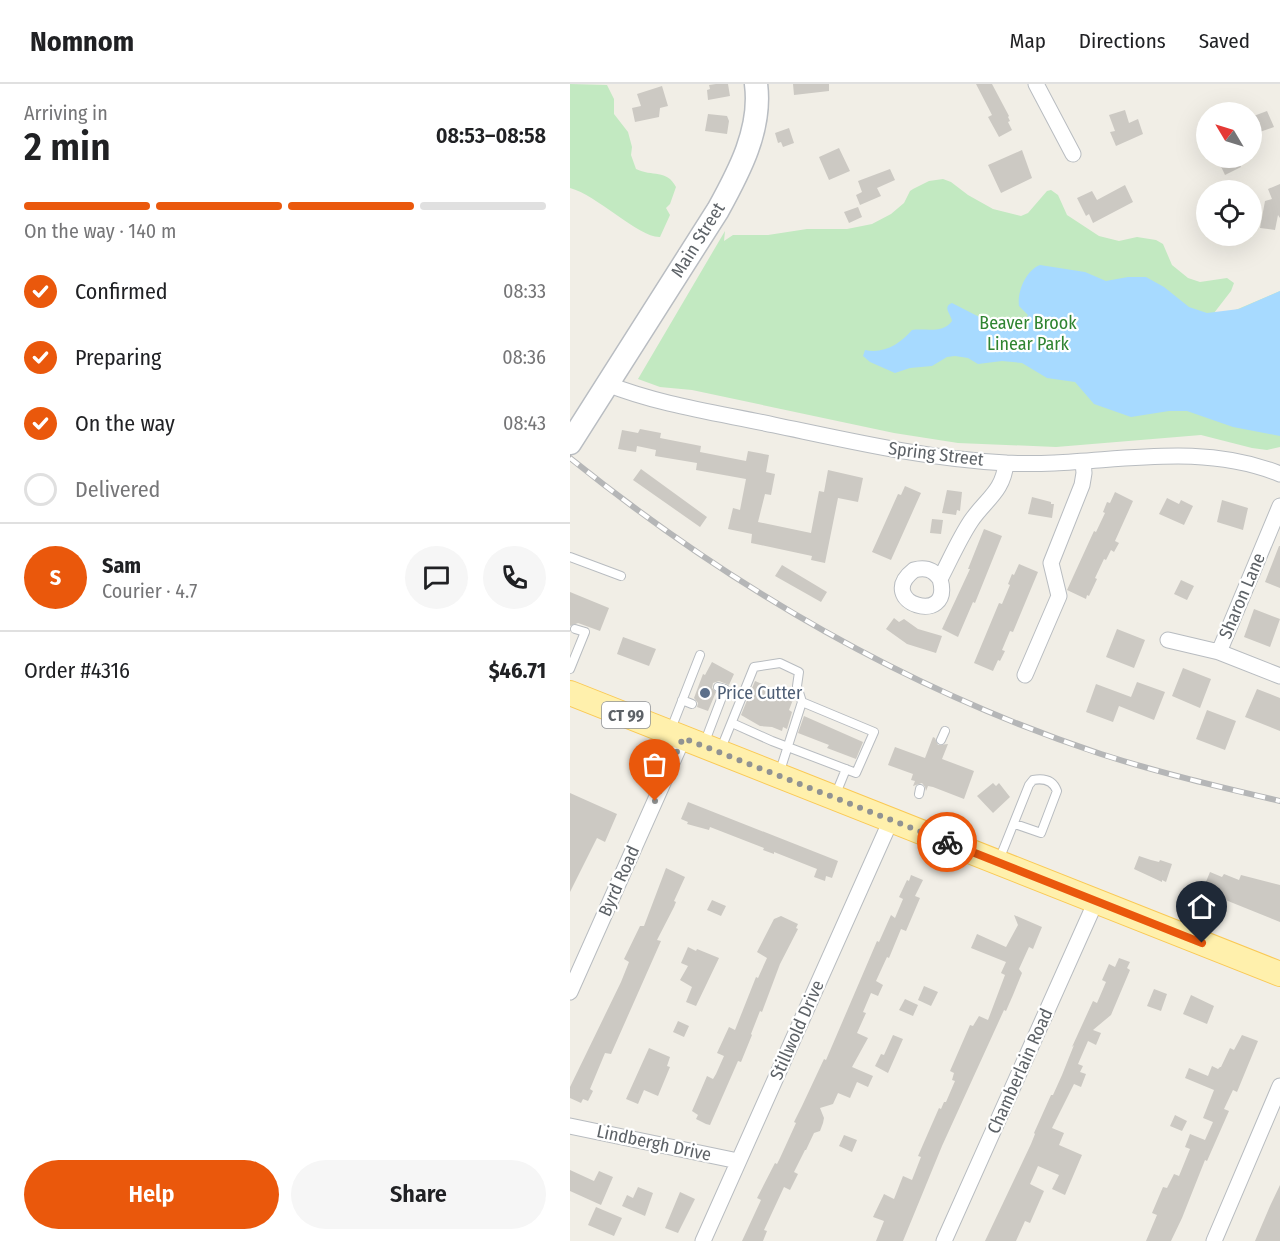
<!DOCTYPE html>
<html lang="en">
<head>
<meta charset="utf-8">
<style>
	:root { --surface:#fff; --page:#f6f6f6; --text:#202124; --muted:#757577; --line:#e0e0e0; --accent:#ea580c }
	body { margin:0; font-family:"Fira Sans Condensed",sans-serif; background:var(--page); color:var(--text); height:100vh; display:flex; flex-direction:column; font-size:22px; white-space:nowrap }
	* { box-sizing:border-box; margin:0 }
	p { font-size:20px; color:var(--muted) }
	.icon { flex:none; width:33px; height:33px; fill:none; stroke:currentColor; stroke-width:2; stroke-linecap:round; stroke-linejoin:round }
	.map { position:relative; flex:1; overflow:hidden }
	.details { display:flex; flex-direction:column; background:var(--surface); width:570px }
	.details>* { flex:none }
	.needle { width:39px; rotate:308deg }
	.buttons { position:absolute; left:626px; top:18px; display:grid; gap:12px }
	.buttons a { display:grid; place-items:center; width:66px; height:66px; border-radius:50%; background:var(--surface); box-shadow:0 6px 24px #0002; font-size:30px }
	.pin { position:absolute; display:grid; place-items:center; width:51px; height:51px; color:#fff; margin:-62px -26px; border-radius:50% 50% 50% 0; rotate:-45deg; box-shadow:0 0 6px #0007 }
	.pin .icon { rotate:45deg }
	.courier { position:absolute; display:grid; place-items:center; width:60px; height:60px; margin:-30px; border:4px solid #ea580c; border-radius:50%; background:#fff; color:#222; box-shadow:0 2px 8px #0007 }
	.overview em { font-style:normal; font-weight:600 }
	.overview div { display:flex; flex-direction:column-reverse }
	.overview { display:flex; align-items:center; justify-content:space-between; height:102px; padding:0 24px }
	h1 { font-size:39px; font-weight:600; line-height:45px }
	.bar { display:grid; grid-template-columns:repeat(4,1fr); gap:9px 6px; align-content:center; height:72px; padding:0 24px }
	.bar i { height:8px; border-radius:4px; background:var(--line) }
	.bar .on { background:var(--accent) }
	.bar p { grid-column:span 4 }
	.line { display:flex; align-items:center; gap:15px; padding:0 24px; border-top:2px solid var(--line) }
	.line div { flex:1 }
	.round { display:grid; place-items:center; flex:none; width:63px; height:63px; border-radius:32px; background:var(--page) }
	ol { padding:0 24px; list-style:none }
	li { display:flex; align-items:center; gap:18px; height:66px }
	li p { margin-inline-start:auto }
	li .icon { padding:6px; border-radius:50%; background:var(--accent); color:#fff; stroke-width:4 }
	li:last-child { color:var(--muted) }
	li i { width:33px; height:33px; border:3px solid var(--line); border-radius:50% }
	.cta { display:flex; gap:12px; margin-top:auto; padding:12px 24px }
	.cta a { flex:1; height:69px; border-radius:36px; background:var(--accent); color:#fff; font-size:24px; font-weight:600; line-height:69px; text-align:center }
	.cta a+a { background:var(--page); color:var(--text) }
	header { display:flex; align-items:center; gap:36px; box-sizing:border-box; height:84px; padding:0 30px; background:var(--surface); border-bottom:2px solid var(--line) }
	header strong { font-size:28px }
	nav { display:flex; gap:33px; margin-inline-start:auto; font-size:21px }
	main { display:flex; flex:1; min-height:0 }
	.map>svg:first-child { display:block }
	.green { fill:#c2e9c1 }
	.water { fill:#a7daff }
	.building { fill:#ccc9c3 }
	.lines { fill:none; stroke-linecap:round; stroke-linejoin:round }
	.lane-casing { stroke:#b8bcc0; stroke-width:10 }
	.street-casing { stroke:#b8bcc0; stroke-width:17 }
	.secondary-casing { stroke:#b9bdc2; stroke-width:25 }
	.primary-casing { stroke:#fac955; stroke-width:26 }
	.lane { stroke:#fff; stroke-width:8 }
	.street { stroke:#fff; stroke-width:15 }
	.secondary { stroke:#fff; stroke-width:22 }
	.primary { stroke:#fff0ac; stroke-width:24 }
	.rail-casing { stroke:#b5b6b7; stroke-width:6 }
	.rail { stroke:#fff; stroke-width:4; stroke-dasharray:11; stroke-linecap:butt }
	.done { stroke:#919393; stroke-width:6; stroke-dasharray:0 10.8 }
	.route { stroke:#ea580c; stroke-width:8 }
	.service-dot { fill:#5c6f8a; stroke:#fff; stroke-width:2 }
	.labels { text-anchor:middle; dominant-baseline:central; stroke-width:4.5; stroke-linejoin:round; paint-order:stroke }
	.shield { fill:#fff; stroke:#8e9195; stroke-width:1.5 }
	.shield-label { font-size:16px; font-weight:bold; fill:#5d6267 }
	.street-label { font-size:18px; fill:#5d6267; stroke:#fff }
	.park-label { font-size:18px; fill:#2f8431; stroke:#fff }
	.service-label { font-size:18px; fill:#4e5e75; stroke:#fff; text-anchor:start }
</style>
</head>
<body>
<header>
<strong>Nomnom</strong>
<nav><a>Map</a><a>Directions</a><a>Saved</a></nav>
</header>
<main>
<section class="details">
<div class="overview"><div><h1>2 min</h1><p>Arriving in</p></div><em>08:53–08:58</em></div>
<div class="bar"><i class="on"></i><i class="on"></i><i class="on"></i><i></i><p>On the way · 140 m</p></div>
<ol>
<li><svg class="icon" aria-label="check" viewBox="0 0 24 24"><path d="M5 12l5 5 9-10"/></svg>Confirmed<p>08:33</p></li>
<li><svg class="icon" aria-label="check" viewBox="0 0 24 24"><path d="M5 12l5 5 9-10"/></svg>Preparing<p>08:36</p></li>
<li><svg class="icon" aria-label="check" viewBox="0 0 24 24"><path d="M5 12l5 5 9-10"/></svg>On the way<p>08:43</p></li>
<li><i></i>Delivered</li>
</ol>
<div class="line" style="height:108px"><b class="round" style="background:var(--accent);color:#fff">S</b><div><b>Sam</b><p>Courier · 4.7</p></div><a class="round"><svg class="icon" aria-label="chat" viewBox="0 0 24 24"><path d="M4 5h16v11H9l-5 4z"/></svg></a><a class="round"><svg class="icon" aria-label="phone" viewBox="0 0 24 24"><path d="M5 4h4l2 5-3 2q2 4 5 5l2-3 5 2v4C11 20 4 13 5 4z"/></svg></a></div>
<div class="line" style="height:78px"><div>Order #4316</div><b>$46.71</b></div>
<div class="cta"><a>Help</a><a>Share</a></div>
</section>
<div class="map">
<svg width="710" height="1157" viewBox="0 0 710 1157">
	<rect width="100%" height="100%" fill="#f1eee6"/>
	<path class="green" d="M0 0 37 1 44 15V30L58 48 62 63 61 71 66 85C82 93 97 85 106 103L100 120 96 124 100 131 90 153C69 154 27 111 0 104Z
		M373 95 381 98 398 111 423 125 451 132 458 129 477 107 481 106 488 111 497 131 529 152 549 157 567 153 586 156 593 160 602 181 618 194 630 198 657 194 664 199 661 207 644 229 649 233 710 207V363L697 366 682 364 631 351 486 363 388 359 324 349 122 306 90 303 68 295 155 147 154 157 163 151H198L237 145H277L302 140 321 130 334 119 340 107 343 105 359 97Z"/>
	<path class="water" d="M470 181 515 188 536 197 558 193H576L594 203 619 223 637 229 669 225 710 207V352L663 343 617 327H599L561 333 524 320 505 298 477 294 452 279 432 277 408 280 398 274 385 272 377 273 362 282 340 284 325 289 300 278 293 272 295 266C314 270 330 260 342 246 356 244 373 250 382 237 381 230 372 223 382 219L421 239 447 244 454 238 458 231 449 222C447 208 456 186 470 181Z"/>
	<path class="building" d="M146 0H158L160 12 138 16 137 6 140 5 139 1Z
		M223 0H259V7L224 11Z
		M406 0H422L439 32 438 33 440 37 438 38 442 46 429 53 418 33 422 31Z
		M92 2 98 22 90 24 89 33 65 38 62 24 71 22 67 10Z
		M555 26 559 39 568 35 573 50 546 62 540 48 545 47 539 31Z
		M697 27 704 43 681 51V33Z
		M138 30 157 32 159 37 157 50 135 47Z
		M219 44 224 59 213 63 211 58 208 59 205 49Z
		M269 64 280 87 259 96 249 73Z
		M452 66 462 94 431 109 418 81Z
		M647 74H667L671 83 655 91Z
		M320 85 325 96 307 104 311 112 290 121 286 111 292 108 288 97Z
		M710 100V134L708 131 705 146 690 144 695 117 702 115 698 105Z
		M555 101 563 118 523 139 519 130 516 132 507 114 522 107 527 116Z
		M288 123 292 133 279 139 274 128Z
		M70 345 91 349 90 354 131 362 130 368 176 377 178 367 199 371 196 388 205 390 201 411 195 410 188 438 241 449 249 407 254 408 258 386 293 394 288 418 268 414 255 479 241 476 242 472 181 459 182 450 158 445 163 424 170 426 176 395 126 386 127 379 85 372 86 366 67 362 66 368 48 365 52 346 68 349Z
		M71 385 137 433 130 443 63 396Z
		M335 402 351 409 321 476 302 468 328 410 331 411Z
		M377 406 392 408 390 427 387 426 386 431 372 429Z
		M545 408 563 417 545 457 549 459 544 468 541 466 536 476 534 475 525 494 527 495 519 512 517 511 516 515 497 506 524 447 526 448 535 429 533 428 537 418 540 419Z
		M462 413 481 418V420H484L482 434 458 430Z
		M597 414 609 420 611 416 623 422 614 441 589 430Z
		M652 416 678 424 673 446 647 438Z
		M362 435 373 436 371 450 360 449Z
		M414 445 432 452 405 519 403 518 388 553 372 545 400 485H398Z
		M709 462H710V504L695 498Z
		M449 480 468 488 443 548 440 547 432 566 435 567 430 577 428 576 423 587 404 579 429 519 432 520 440 501 438 500 442 490 444 491Z
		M212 481 257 508 251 518 205 492Z
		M611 496 624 502 617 516 604 510Z
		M0 508 39 524 30 547 8 539 0 542Z
		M684 525 710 535 700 563 674 553Z
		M324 534 329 538 334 535 348 545 372 552 366 569 337 560 316 545Z
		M547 545 575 556 564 584 536 573Z
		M53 553 86 565 79 582 47 570Z
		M142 578 164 590 159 601 149 597 143 599 142 604 146 608 138 627 127 623 128 619 124 614 133 590 135 591Z
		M613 584 641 595 630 624 602 612Z
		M185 597 224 613 219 626 222 628 217 645 213 643 212 647 202 643 190 642 171 631Z
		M567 598 595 608 584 636 549 622 543 638 516 628 526 600 561 613Z
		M687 605 710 614V647L675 633Z
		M637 626 666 637 655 666 626 655Z
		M234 632 293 658 286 675 257 664 259 661 228 649Z
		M363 653 365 654 368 661 378 660 372 675 404 687 394 715 363 703 358 702 356 707 355 703 352 699 343 702 345 697 341 696 343 690 318 681 325 663 355 674Z
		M423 699 426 702 429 699 440 713 423 729 407 712Z
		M0 709 47 730 35 758 27 754 0 808Z
		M118 718 268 777 262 794 256 792 255 797 244 793 247 785 204 768V770L193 766 194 764 140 743 139 746 117 740 118 738 111 735Z
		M569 772 581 776 589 778 590 776 602 780 596 798 592 796V798L564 785Z
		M96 784 115 793 104 817 106 818 104 823 87 856 91 857 41 970 35 969 20 1005 23 1007 18 1017 13 1015 11 1019 0 1014V1003L51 898 59 878 54 875 70 842H74Z
		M640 788 652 793 654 790 669 796 671 791 710 801V838L653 815 654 813 633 805Z
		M341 791 353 796 345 812 350 814 336 847 331 845 319 874 317 873 306 897 313 901 308 912 301 909 293 928 296 929 287 949 298 954 282 983 303 992 298 1003 287 998 280 1014 268 1009 263 1020 250 1024 254 1034 253 1039 250 1047 244 1049 236 1066H235L224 1088 228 1090 220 1106 214 1103 194 1146 197 1147 193 1157H172L191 1116 187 1114 205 1079 207 1080 210 1074 226 1039 224 1038 232 1022 254 975 256 976 307 857 309 858 321 831 325 834 333 815 329 813 337 796 339 797Z
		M142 816 156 822 151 832 137 826Z
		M444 831 472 843 467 855 463 865 459 863 449 885 452 889 443 911 436 927 434 926 372 1062 333 1157H306L314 1137 303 1133 314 1110 324 1115 333 1092 342 1096 351 1073 348 1072 369 1024 371 1025 374 1018H376L385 997 382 996 384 989 380 987 400 941 403 942 409 932 418 936 435 891 431 889 436 878 401 864 407 850 436 863 448 841Z
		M211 832 228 840 226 844 228 845 210 880 192 928 190 927 181 950 182 951 171 978 168 977 140 1041 136 1040 126 1035 128 1031 122 1027 137 992 143 995 146 990 154 972 147 969 159 943 165 946 186 893 188 894 197 874 187 868 204 835Z
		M118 863 126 867 127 865 149 874 126 922 116 918 122 903 110 896 118 882 111 879Z
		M549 874 560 878 557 884 560 886 541 931 523 946 531 949 526 961 518 957 508 980 513 982 510 988 516 990 511 1003 504 1000 482 1044 494 1049 489 1061 512 1071 495 1111 482 1105 489 1091 468 1082 460 1100 474 1107 460 1139 455 1137 446 1157H415L461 1060 465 1050 464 1049 481 1011H483L492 991 504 961 502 963 523 917 527 919 536 898 532 896 539 880 545 883Z
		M354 902 368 908 361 922 348 916Z
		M584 905 597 910 591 927 577 922Z
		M621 911 644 922 637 940 613 930Z
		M335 915 348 921 343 932 329 926Z
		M108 937 119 942 114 953 103 948Z
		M323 951 333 955 318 989 305 982 311 970 314 971Z
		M672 951 688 957 667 1008 663 1006 654 1025 659 1027 637 1077 635 1076 612 1134 601 1157H576L587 1131 582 1129 593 1103 597 1104 604 1090 609 1092 620 1065 615 1063 620 1050 635 1056 643 1038 633 1034 644 1006 615 994 619 984 638 992 642 982 648 985 650 983H651L660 964 664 966Z
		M79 964 100 973 97 982 100 983 88 1012 74 1006 68 1020 56 1015Z
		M605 1031 617 1037 612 1047 600 1042Z
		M274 1051 287 1056 282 1068 269 1062Z
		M0 1086 24 1097 29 1087 43 1093 31 1121 0 1107Z
		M710 1101V1157H685L700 1122Z
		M68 1103 83 1109 75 1132 52 1122 57 1111 63 1114Z
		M110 1108 125 1115 108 1149 95 1144Z
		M26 1123 52 1134 44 1152 18 1141Z"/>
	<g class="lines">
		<g class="lane-casing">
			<path id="lane" d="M0 473 51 492
				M0 585 15 548 5 545
				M112 616 122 620
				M162 639 202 657 286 689 304 648 232 618
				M101 645 130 571
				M371 656 375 647
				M134 660 155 605 148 603
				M150 667 184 583 210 579 229 588 227 602 232 618 209 690
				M349 710 350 705
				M265 712 276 685
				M429 776 459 701 463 696C474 694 483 696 487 707L471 749 445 740"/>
		</g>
		<g class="street-casing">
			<path id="street" d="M466 0 503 70
				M37 300C90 321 148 329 204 341 281 357 357 375 436 379 529 384 620 354 710 390
				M370 495C363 485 355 483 344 486 303 518 384 544 370 495 380 476 389 455 401 437 416 415 433 408 436 379
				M598 556 649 568 710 592
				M649 568 710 422
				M455 591 489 512 481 479 512 401 514 389 513 378
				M0 908 113 654
				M0 1042 168 1077
				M133 1157 321 736
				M374 1157 526 817
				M644 1157 710 1002"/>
		</g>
		<g class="secondary-casing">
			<path id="secondary" d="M0 359 148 126C169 88 192 45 186 0"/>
		</g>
		<g class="primary-casing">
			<path id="primary" d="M0 609 710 890"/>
		</g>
		<use href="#lane" class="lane"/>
		<use href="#street" class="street"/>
		<use href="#secondary" class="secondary"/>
		<use href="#primary" class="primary"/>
		<g class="rail-casing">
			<path id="rail" d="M0 374C158 501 337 606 531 670 590 689 650 703 710 717"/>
		</g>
		<use href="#rail" class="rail"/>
	</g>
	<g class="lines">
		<path class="done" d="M85 717 113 654 377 758"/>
		<path class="route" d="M377 758 632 859"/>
	</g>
	<circle class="service-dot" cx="135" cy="609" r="6"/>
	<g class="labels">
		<rect class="shield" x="32" y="618" width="48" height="26" rx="4.5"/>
		<g class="shield-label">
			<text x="56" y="631">CT 99</text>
		</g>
		<g class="street-label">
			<text transform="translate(128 156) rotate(-58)">Main Street</text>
			<text transform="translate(366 370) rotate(7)">Spring Street</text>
			<text transform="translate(672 512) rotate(-67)">Sharon Lane</text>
			<text transform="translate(49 797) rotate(-66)">Byrd Road</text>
			<text transform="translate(227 946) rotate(-66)">Stillwold Drive</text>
			<text transform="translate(450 987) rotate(-66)">Chamberlain Road</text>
			<text transform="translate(84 1059) rotate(12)">Lindbergh Drive</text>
		</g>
		<g class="park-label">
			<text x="458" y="239">Beaver Brook<tspan x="458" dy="21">Linear Park</tspan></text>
		</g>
		<g class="service-label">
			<text x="147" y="609">Price Cutter</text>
		</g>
	</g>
</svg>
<div class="buttons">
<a><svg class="needle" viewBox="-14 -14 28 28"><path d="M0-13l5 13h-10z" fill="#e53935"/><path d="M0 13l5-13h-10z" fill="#757577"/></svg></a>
<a><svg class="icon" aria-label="locate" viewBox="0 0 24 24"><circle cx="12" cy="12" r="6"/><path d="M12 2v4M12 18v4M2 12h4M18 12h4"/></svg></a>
</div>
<div class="pin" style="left:85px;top:717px;background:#ea580c"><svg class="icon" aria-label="bag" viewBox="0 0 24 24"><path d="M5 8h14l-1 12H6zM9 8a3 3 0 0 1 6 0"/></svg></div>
<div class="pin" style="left:632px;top:859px;background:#1f2937"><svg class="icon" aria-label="home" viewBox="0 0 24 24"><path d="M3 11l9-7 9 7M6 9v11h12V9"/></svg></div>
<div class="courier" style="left:377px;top:758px"><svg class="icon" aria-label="bike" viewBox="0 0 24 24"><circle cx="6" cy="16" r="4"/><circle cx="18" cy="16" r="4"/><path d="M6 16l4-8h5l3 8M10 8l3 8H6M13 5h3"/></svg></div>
</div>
</main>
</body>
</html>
